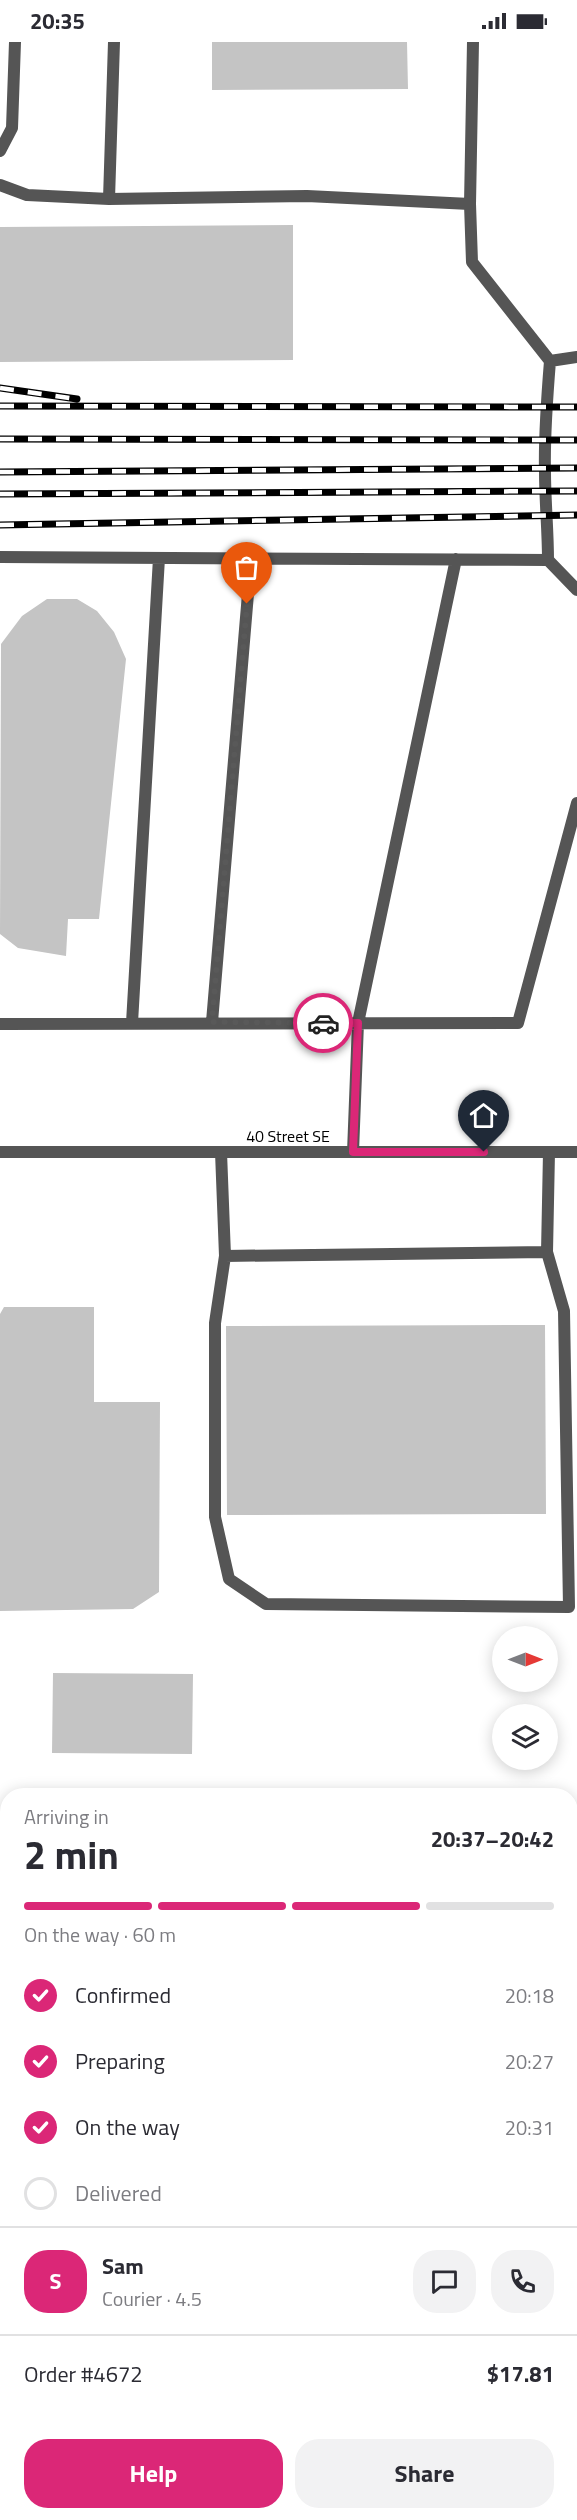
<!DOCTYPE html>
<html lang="en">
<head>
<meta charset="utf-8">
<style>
	:root { --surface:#fff; --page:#f2f2f3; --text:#2b2b33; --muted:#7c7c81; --line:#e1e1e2; --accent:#db2777 }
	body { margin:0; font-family:"Titillium Web",sans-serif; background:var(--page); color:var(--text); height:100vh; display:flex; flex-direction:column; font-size:22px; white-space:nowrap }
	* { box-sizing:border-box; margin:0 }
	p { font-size:20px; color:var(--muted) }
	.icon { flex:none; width:33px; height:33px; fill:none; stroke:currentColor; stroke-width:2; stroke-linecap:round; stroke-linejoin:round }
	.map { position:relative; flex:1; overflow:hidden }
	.details { position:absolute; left:0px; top:1746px; width:578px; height:732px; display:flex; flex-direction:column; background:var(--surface); border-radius:24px 24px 0 0; box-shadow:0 3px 15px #0003 }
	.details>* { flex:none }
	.needle { width:39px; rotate:90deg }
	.tools { position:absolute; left:492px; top:1584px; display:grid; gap:12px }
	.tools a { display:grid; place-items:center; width:66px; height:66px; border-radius:50%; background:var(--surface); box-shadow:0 3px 15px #0003; font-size:30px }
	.pin { position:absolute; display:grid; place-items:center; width:51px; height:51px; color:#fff; margin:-62px -26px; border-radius:50% 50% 50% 0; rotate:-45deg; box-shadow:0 0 6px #0007 }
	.pin .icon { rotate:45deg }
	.courier { position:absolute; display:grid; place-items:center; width:60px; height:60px; margin:-30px; border:4px solid #db2777; border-radius:50%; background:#fff; color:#222; box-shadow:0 2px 8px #0007 }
	.overview em { font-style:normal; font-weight:700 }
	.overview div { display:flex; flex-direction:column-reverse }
	.overview { display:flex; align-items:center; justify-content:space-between; height:102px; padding:0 24px }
	h1 { font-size:39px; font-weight:700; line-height:45px }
	.bar { display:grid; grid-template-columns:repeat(4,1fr); gap:9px 6px; align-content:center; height:72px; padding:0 24px }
	.bar i { height:8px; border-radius:4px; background:var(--line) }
	.bar .active { background:var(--accent) }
	.bar p { grid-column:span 4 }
	.line { display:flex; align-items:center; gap:15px; padding:0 24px; border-top:2px solid var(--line) }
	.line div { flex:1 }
	.round { display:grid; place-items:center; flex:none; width:63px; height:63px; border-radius:24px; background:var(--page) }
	ol { padding:0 24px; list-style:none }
	li { display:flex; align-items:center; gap:18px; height:66px }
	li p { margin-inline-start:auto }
	li .icon { padding:6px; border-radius:50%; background:var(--accent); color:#fff; stroke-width:4 }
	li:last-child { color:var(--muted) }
	li i { width:33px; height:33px; border:3px solid var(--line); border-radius:50% }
	.cta { display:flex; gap:12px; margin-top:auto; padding:12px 24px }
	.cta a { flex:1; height:69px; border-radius:24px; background:var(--accent); color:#fff; font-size:24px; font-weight:700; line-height:69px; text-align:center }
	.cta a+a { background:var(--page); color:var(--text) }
	.status { display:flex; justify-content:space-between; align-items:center; height:42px; padding:0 30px; background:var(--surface); direction:ltr }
	.status svg { height:16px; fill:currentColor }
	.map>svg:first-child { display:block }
	.building { fill:#c4c4c4 }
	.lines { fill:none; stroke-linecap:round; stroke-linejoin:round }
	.lane { stroke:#555; stroke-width:12 }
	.street { stroke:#555; stroke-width:12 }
	.rail-casing { stroke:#000; stroke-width:7 }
	.rail { stroke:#fff; stroke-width:4.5; stroke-dasharray:14; stroke-linecap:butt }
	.done { stroke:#595959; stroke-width:6; stroke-dasharray:0 10.8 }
	.route { stroke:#db2777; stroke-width:8 }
	.labels { text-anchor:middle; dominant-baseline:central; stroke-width:5; stroke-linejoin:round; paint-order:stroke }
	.street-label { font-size:16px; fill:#000; stroke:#fff }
</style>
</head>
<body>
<div class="status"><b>20:35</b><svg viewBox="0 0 49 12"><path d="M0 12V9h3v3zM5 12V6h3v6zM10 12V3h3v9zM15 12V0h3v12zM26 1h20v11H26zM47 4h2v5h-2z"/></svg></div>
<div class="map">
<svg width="577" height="2478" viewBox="0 0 577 2478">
	<rect width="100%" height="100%" fill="#fff"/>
	<path class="building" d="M212 0H407L408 47 212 48Z
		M293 183V318L0 320V185Z
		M47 557H77L97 569 114 590 126 617 99 877H68L66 914 18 906 0 892 1 602 22 574Z
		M4 1265H94V1360H160L159 1550 133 1567 0 1569V1272Z
		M545 1283 546 1472 227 1473 226 1284Z
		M53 1631 193 1632 192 1712 52 1711Z
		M271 1749V1754H38V1751Z
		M3 2116H8V2217H3Z"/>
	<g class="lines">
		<path class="lane" d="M114 0 109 157 307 154 470 162 473 0
			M0 109 12 86 15 0
			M0 143 27 153 109 157
			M470 162 472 220 550 319 577 315
			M550 319C547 356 544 393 545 430 545 459 548 488 548 518L577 548
			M0 515 548 518
			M212 980 251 516
			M132 981 159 516
			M0 982 518 981 577 761
			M221 1110 225 1214 547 1210 549 1110
			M353 1110 358 981 456 517
			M225 1214 215 1281V1475L229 1537 266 1562 569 1565 564 1269 547 1210
			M0 2405H8"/>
		<path class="street" d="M0 1110H577"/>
		<g class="rail-casing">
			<path id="rail" d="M0 346 77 357
				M0 364 577 365
				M0 397 577 398
				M0 430 577 426
				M0 452 577 449
				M0 483 577 473"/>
		</g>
		<use href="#rail" class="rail"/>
	</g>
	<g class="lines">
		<path class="done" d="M247 562 212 980 323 981"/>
		<path class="route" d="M323 981H358L353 1110H484"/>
	</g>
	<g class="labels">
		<g class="street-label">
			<text x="288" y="1094">40 Street SE</text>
		</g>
	</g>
</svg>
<div class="tools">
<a><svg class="needle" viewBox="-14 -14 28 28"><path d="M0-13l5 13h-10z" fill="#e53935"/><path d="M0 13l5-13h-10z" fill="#7c7c81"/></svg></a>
<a><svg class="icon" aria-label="layers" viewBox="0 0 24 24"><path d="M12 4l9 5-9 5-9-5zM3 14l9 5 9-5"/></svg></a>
</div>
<div class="pin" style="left:247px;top:562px;background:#ea580c"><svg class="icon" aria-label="bag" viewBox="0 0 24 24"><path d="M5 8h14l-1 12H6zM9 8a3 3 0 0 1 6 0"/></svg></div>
<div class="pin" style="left:484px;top:1110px;background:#1f2937"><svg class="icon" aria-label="home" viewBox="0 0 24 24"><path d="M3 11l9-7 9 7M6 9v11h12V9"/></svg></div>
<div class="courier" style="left:323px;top:981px"><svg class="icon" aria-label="car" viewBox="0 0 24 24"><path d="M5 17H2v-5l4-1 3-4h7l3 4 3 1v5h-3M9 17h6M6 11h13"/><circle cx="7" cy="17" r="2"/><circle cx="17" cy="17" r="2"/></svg></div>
<section class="details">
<div class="overview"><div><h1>2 min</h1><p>Arriving in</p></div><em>20:37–20:42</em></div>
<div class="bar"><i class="active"></i><i class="active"></i><i class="active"></i><i></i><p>On the way · 60 m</p></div>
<ol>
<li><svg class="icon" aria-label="check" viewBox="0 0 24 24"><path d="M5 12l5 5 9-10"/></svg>Confirmed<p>20:18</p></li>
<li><svg class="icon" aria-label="check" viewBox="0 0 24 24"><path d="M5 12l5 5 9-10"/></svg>Preparing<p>20:27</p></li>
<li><svg class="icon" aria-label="check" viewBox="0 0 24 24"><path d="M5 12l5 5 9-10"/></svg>On the way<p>20:31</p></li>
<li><i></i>Delivered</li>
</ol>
<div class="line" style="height:108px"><b class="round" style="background:var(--accent);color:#fff">S</b><div><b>Sam</b><p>Courier · 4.5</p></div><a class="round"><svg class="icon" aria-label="chat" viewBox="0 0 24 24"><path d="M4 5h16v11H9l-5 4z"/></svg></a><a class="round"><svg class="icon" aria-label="phone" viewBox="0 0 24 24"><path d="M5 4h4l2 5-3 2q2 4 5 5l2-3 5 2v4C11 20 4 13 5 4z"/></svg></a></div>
<div class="line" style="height:78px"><div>Order #4672</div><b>$17.81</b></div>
<div class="cta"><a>Help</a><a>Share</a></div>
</section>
</div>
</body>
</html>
